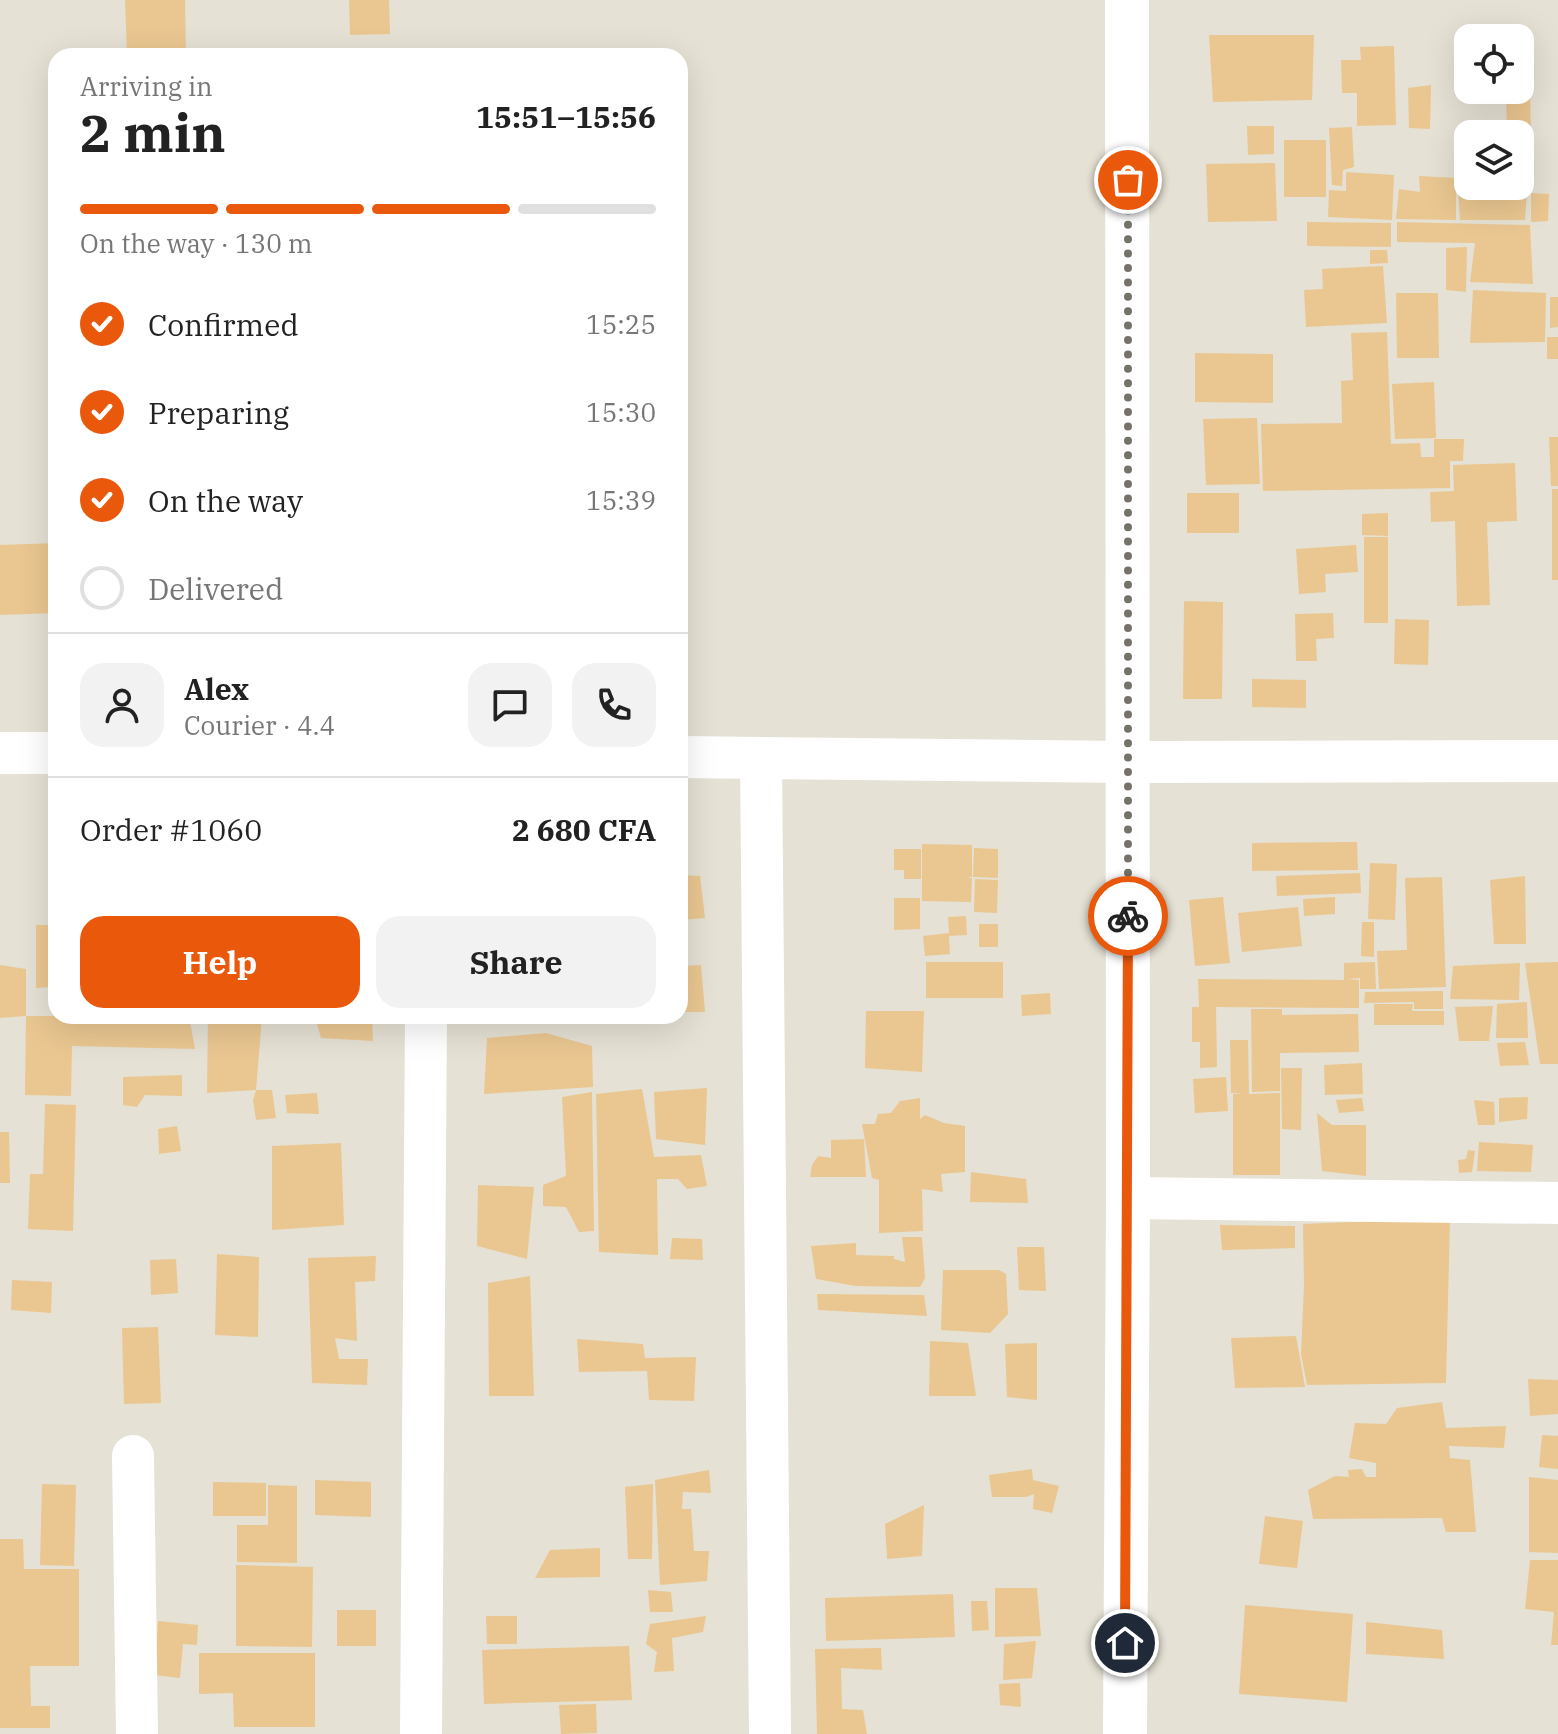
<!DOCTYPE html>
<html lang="en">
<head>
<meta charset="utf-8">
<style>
	:root { --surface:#fff; --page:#f2f2f2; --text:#222; --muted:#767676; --line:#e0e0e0; --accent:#ea580c }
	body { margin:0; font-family:"IBM Plex Serif",serif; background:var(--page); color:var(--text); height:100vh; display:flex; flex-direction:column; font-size:30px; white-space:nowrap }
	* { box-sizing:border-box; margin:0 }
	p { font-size:26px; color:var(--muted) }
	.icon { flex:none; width:44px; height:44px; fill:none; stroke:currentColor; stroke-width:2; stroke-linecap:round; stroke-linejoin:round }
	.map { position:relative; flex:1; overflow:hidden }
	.panel { position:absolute; left:48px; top:48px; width:640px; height:976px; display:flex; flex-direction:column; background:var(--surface); border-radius:24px; box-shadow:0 8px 32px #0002 }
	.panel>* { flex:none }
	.tools { position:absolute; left:1454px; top:24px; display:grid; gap:16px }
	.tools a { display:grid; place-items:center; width:80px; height:80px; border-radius:16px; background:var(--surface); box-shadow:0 8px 32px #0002; font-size:40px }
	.pin { position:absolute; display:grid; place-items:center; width:68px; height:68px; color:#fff; margin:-34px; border:4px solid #fff; border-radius:50%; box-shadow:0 2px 8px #0007 }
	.courier { position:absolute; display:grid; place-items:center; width:80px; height:80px; margin:-40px; border:6px solid #ea580c; border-radius:50%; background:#fff; color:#222; box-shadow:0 2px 10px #0007 }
	.head em { font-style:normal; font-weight:700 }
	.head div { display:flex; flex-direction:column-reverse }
	.head { display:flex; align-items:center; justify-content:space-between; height:136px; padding:0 32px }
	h1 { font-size:52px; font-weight:700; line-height:60px }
	.bar { display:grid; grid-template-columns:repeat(4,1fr); gap:12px 8px; align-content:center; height:96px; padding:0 32px }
	.bar i { height:10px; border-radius:6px; background:var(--line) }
	.bar .active { background:var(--accent) }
	.bar p { grid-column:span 4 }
	.line { display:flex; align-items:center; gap:20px; padding:0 32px; border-top:2px solid var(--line) }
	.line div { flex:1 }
	.round { display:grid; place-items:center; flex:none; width:84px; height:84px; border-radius:24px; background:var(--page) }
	ol { padding:0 32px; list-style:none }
	li { display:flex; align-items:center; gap:24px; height:88px }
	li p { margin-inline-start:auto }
	li .icon { padding:8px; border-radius:50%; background:var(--accent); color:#fff; stroke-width:4 }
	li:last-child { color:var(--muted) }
	li i { width:44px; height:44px; border:4px solid var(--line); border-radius:50% }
	.action { display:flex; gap:16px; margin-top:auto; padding:16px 32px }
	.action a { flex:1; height:92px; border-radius:24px; background:var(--accent); color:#fff; font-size:32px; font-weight:700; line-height:92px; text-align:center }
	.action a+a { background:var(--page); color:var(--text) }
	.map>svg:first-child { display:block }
	.building { fill:#eac791 }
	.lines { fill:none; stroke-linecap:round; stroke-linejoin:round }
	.street { stroke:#fff; stroke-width:42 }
	.secondary { stroke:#fff; stroke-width:44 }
	.done { stroke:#75726a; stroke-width:8; stroke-dasharray:0 14.4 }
	.route { stroke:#ea580c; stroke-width:10 }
</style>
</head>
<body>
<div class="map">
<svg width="1558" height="1734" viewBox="0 0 1558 1734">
	<rect width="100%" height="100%" fill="#e5e1d4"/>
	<path class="building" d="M125 0H185L186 56H127Z
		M349 0H389L390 34 350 35Z
		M1209 35H1314L1312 100 1213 102Z
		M1394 46 1396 125 1357 126V93H1342L1341 60H1361L1360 47Z
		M196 51 348 52V56H196Z
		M1431 85 1430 129 1409 128 1408 88Z
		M1530 94 1531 134H1507L1506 95Z
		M1247 126H1274V154L1248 155Z
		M1352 127 1354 167 1343 170 1342 186 1332 185 1329 128Z
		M1284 140H1326V197H1284Z
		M1465 145 1468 146V188L1458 189 1527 191 1525 220H1460L1458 189Z
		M1275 163 1277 221 1208 222 1206 164Z
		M1346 172 1394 175 1392 220 1328 217 1329 190 1346 191Z
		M1419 176 1456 178V220L1396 219 1399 189 1420 192Z
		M1531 193 1549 194 1548 221 1531 222Z
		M1307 222 1391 223V247L1307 246Z
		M1397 222 1530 225 1533 284 1470 282 1475 243 1397 242Z
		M1467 247 1466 292 1446 290V248Z
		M1370 250H1387L1388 263 1370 264Z
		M1383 266 1387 323 1306 327 1304 290 1323 289 1322 269Z
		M1473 290 1546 293 1545 342 1470 343Z
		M1396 293H1438L1439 358H1397Z
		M1550 297H1558V327L1550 328Z
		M1387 332 1391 444 1420 443 1421 457H1434V439H1464L1463 461H1450V488L1263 491 1261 424 1342 423 1341 381 1353 380 1351 333Z
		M1547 337H1558V359H1547Z
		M1195 353 1273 354V403L1195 402Z
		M1434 382 1436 438 1395 439 1392 384Z
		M1257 418 1260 484 1206 485 1203 419Z
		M1549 437H1558V486H1551Z
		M1515 463 1517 521 1487 522 1490 605 1457 606 1455 521 1431 522 1430 492 1454 491 1453 465Z
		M1552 489H1558V580H1552Z
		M1187 493H1239V533H1187Z
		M1388 513V536L1362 535V514Z
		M1364 537H1388V623H1364Z
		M56 543V613L0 615V545Z
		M1356 545 1358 572 1325 574 1326 592 1299 594 1296 549Z
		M1184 601 1223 602 1222 699H1183Z
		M1333 613 1334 638 1316 639 1317 661H1296L1295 614Z
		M1395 619 1429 620 1428 665 1394 664Z
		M1252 679 1306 680V708L1252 707Z
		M1357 842 1358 870 1252 871V843Z
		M922 844 972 845V877L966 878H972L971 902 922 901Z
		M974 848 998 849V878L973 877Z
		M894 849H921V879H904V870H894Z
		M1370 863 1397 864 1395 920 1368 919Z
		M1360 873 1361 893 1277 896 1276 876Z
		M680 875 700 876 705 918 680 920Z
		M1525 876 1526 944H1494L1490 880Z
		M1442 877 1446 987 1379 989 1377 951 1407 950 1405 878Z
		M975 879 998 880 997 913 974 912Z
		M1223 897 1230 963 1195 966 1189 900Z
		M1335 897V914L1304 916 1303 899Z
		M894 898H920V929L894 930Z
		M1298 907 1302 946 1242 952 1238 913Z
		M966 916 967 935 949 936 950 954 925 956 923 936 949 933 948 917Z
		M1362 922H1374V957L1361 956Z
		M979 924H998V947H979Z
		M36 925H56V1012H51V987L36 988Z
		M926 962H1003V998H926Z
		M1375 962 1376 989H1360V978L1348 979 1359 980V1008L1216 1007 1217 1067 1200 1068V1042H1192V1007H1199L1198 979 1344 980V963Z
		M1558 962V1064H1540L1525 963Z
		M1520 963 1519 1000 1450 999 1453 966Z
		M0 965 26 969V1016L0 1018Z
		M701 965 705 1012H680V966Z
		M1443 991V1009H1414V1002L1364 1003 1365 992Z
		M1050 993 1051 1014 1022 1016 1021 995Z
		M1527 1002 1528 1038H1496L1497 1004Z
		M1374 1004H1413L1412 1011H1444V1025H1374Z
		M1493 1006 1489 1041H1459L1455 1007Z
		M1251 1009H1282V1015L1358 1014 1359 1052 1280 1053V1091L1252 1092Z
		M866 1011H924L922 1072 865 1068Z
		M26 1016H189L195 1049 72 1046 71 1096 25 1095Z
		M208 1016H262L256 1090 207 1093Z
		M315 1016H372L373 1041 321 1038Z
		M546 1033 592 1046 593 1087 484 1094 487 1038Z
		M1230 1040H1248L1249 1094 1280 1093V1175H1233V1094L1243 1093H1231Z
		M1525 1042 1529 1065 1500 1066 1497 1043Z
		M1362 1063 1363 1094 1325 1095 1324 1065Z
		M1281 1068H1302L1301 1130 1282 1129Z
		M182 1075V1096L145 1095 137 1107 123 1105V1077Z
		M1226 1077 1228 1111 1195 1113 1193 1079Z
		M707 1088 705 1145 656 1139 654 1092Z
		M642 1089 654 1157 701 1155 707 1186 687 1189 678 1179H657L658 1255 599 1252 596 1094Z
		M256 1090H272L276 1118 256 1120 253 1100Z
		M592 1092 594 1231 579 1232 566 1207 543 1206V1185L566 1176 562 1097Z
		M317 1093 319 1114 287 1113 285 1095Z
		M1528 1097 1527 1119 1499 1122V1098Z
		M920 1098V1119L925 1115 944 1123 965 1126V1172L941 1174 943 1192 922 1189 923 1231 879 1233V1180L872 1178 862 1124H875L878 1114 891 1113 900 1101Z
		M1362 1098 1364 1111 1339 1113 1336 1100Z
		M1474 1100 1494 1102 1495 1125H1478Z
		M45 1104 76 1105 73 1231 28 1229 30 1174H43Z
		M1317 1113 1332 1125H1366V1176L1322 1171Z
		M177 1126 181 1151 159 1154 158 1129Z
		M0 1132H9L10 1183H0Z
		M864 1139 866 1177H810L812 1165 818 1156 831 1158V1140Z
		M1479 1142 1533 1145 1531 1172 1477 1171Z
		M341 1143 344 1225 272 1230V1146Z
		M1468 1150 1475 1151 1472 1172 1459 1173 1458 1160 1466 1159Z
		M971 1172 1026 1179 1028 1203 970 1202Z
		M478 1185 534 1187 527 1259 477 1246Z
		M1450 1218 1446 1383 1307 1385 1301 1354 1304 1285 1303 1224Z
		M1220 1225 1295 1226V1248L1222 1250Z
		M902 1237H922L925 1278 920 1287 856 1286 816 1279 811 1246 856 1243V1255L894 1256V1259L905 1262Z
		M672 1238 702 1239 703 1260 670 1259Z
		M1017 1247H1044L1046 1291 1019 1290Z
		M217 1254 259 1257 258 1337 215 1335Z
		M376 1256 375 1281 355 1282 357 1341 335 1338 339 1359H368L367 1385 312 1383 308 1258Z
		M176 1259 178 1293 151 1295 150 1260Z
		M943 1270H999L1006 1274 1008 1314 990 1333 941 1330Z
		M530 1276 534 1396H489L488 1283Z
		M12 1280 52 1282 51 1313 11 1310Z
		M817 1294 924 1295 927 1316 818 1310Z
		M158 1327 161 1403 124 1404 122 1328Z
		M1296 1336 1305 1387 1235 1388 1231 1338Z
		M577 1339 643 1344 645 1358 696 1357 694 1401 649 1400 647 1371 579 1372Z
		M930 1341 968 1343 976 1396H929Z
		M1037 1343V1400L1007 1397 1005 1344Z
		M1528 1379 1558 1380V1414L1530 1416Z
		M1442 1402 1446 1428 1506 1426 1504 1448 1449 1446 1450 1458 1470 1460 1476 1532H1446L1442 1518 1313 1519 1308 1490 1335 1476 1349 1477 1348 1470 1362 1469 1366 1477H1376V1463L1349 1458 1355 1423 1386 1424 1397 1408Z
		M1542 1435 1558 1436V1469L1539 1467Z
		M1032 1469 1033 1480 1059 1486 1052 1513 1033 1509 1034 1494 1026 1497H992L989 1475Z
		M709 1470 711 1493 683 1492 682 1509H691L694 1551H709L707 1581 660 1585 655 1480Z
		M1529 1477 1558 1480V1553L1529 1552Z
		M315 1480 371 1482V1517L315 1515Z
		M213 1482 266 1483V1516H213Z
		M42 1484 76 1485 74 1566 40 1565Z
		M653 1484 652 1559H628L625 1487Z
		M268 1485 297 1486V1563L237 1562V1525H268Z
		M924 1505 922 1556 887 1559 885 1524Z
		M1265 1516 1303 1521 1297 1568 1259 1564Z
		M0 1539H23L24 1569H79V1666H30L31 1706H50V1728H0Z
		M600 1548V1577L535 1578 550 1550Z
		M1530 1560H1558V1645H1551L1554 1612 1525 1609Z
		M236 1565 313 1567 312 1647 236 1646Z
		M995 1588H1037L1041 1636 995 1637Z
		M648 1590 671 1592 673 1612H650Z
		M953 1594 955 1637 826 1641 825 1598Z
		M971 1601H987L989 1630 972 1631Z
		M1245 1605 1353 1614 1347 1702 1239 1694Z
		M337 1610H376V1646H337Z
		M486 1616H517V1644H487Z
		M706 1616 703 1632 672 1638 674 1671 654 1672 657 1652 646 1644 650 1624Z
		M158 1621 198 1625 197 1645 183 1644 180 1678 154 1675Z
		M1366 1622 1442 1630 1444 1659 1366 1654Z
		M1036 1641 1032 1678 1003 1680 1004 1644Z
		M629 1646 632 1700 484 1704 482 1650Z
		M881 1648 882 1670 841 1668 842 1709 863 1710 867 1734H817L815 1649Z
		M199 1653H315V1727H234L233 1693 199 1694Z
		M1020 1683 1021 1707 1000 1705 999 1684Z
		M596 1704 597 1733 561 1734 559 1705Z"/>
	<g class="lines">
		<path class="street" d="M0 753H56
			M680 757 1128 762 1558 761
			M761 758 770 1734
			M1128 1198 1558 1203
			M133 1456 137 1734
			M421 1734 426 1016"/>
		<path class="secondary" d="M1125 1734 1128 1198 1127 0"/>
	</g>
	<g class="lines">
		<path class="done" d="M1128 916V180"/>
		<path class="route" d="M1125 1643 1128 916"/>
	</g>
</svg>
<div class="tools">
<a><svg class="icon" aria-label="locate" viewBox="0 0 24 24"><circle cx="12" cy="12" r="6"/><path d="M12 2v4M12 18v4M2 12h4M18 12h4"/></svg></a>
<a><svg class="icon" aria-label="layers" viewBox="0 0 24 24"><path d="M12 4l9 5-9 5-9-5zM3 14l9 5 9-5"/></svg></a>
</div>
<div class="pin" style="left:1128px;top:180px;background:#ea580c"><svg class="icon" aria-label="bag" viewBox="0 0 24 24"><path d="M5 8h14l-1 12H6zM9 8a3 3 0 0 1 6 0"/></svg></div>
<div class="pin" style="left:1125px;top:1643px;background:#1f2937"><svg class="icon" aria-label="home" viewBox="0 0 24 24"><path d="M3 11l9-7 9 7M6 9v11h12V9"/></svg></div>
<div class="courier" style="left:1128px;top:916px"><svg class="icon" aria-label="bike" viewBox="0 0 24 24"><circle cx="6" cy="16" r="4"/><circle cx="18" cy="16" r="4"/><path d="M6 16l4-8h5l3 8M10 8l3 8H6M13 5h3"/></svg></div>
<section class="panel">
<div class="head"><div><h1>2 min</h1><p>Arriving in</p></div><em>15:51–15:56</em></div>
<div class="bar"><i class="active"></i><i class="active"></i><i class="active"></i><i></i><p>On the way · 130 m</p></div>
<ol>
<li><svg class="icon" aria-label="check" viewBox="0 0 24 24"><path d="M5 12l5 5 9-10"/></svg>Confirmed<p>15:25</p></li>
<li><svg class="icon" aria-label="check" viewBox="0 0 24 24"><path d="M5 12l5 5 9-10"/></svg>Preparing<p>15:30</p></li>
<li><svg class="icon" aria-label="check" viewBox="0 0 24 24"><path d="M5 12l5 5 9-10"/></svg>On the way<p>15:39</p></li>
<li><i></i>Delivered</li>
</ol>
<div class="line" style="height:144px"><a class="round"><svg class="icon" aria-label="person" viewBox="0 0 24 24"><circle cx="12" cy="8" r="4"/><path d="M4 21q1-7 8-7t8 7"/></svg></a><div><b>Alex</b><p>Courier · 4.4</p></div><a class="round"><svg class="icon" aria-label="chat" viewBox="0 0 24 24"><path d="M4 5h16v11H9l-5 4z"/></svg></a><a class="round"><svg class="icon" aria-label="phone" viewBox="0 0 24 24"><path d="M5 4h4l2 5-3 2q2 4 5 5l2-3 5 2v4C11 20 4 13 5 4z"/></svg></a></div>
<div class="line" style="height:104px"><div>Order #1060</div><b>2 680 CFA</b></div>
<div class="action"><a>Help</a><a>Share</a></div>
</section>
</div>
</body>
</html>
